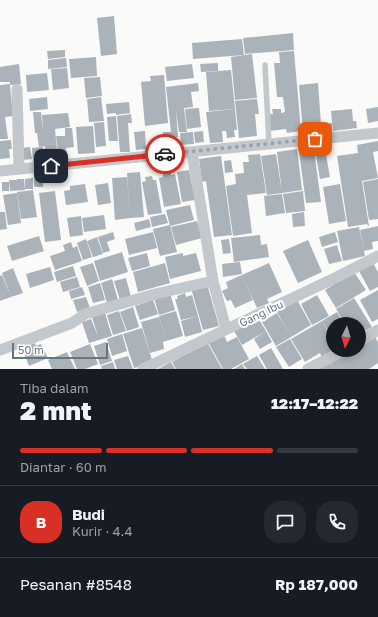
<!DOCTYPE html>
<html lang="id">
<head>
<meta charset="utf-8">
<style>
	:root { --surface:#171b24; --page:#242831; --text:#f1f3f6; --muted:#9ea1a6; --line:#363941; --accent:#d93025 }
	body { margin:0; font-family:"Golos Text",sans-serif; background:var(--page); color:var(--text); height:100vh; display:flex; flex-direction:column; font-size:15px; white-space:nowrap }
	* { box-sizing:border-box; margin:0 }
	p { font-size:13px; color:var(--muted) }
	.icon { flex:none; width:22px; height:22px; fill:none; stroke:currentColor; stroke-width:2; stroke-linecap:round; stroke-linejoin:round }
	.map { position:relative; height:369px; overflow:hidden }
	.side { display:flex; flex-direction:column; background:var(--surface); flex:1 }
	.side>* { flex:none }
	.needle { width:26px; rotate:185deg }
	.controls { position:absolute; left:326px; top:317px; display:grid; gap:8px }
	.controls a { display:grid; place-items:center; width:40px; height:40px; border-radius:50%; background:var(--surface); box-shadow:0 2px 10px #0003; font-size:20px }
	.scale { position:absolute; left:12px; bottom:10px; width:96px; box-sizing:border-box; padding-left:4px; border:2px solid #657683; border-top:0; font-size:11px; line-height:14px; white-space:nowrap; color:#657683; -webkit-text-stroke:3px #fff; paint-order:stroke }
	.pin { position:absolute; display:grid; place-items:center; width:34px; height:34px; color:#fff; margin:-17px; border-radius:8px; box-shadow:0 2px 6px #0006 }
	.courier { position:absolute; display:grid; place-items:center; width:40px; height:40px; margin:-20px; border:3px solid #d93025; border-radius:50%; background:#fff; color:#222; box-shadow:0 1px 5px #0007 }
	.summary em { font-style:normal; font-weight:800 }
	.summary div { display:flex; flex-direction:column-reverse }
	.summary { display:flex; align-items:center; justify-content:space-between; height:68px; padding:0 20px }
	h1 { font-size:26px; font-weight:800; line-height:30px }
	.bar { display:grid; grid-template-columns:repeat(4,1fr); gap:6px 4px; align-content:center; height:48px; padding:0 20px }
	.bar i { height:5px; border-radius:3px; background:var(--line) }
	.bar .on { background:var(--accent) }
	.bar p { grid-column:span 4 }
	.line { display:flex; align-items:center; gap:10px; padding:0 20px; border-top:1px solid var(--line) }
	.line div { flex:1 }
	.round { display:grid; place-items:center; flex:none; width:42px; height:42px; border-radius:16px; background:var(--page) }
	.map>svg:first-child { display:block }
	.building { fill:#aab3b9 }
	.lines { fill:none; stroke-linecap:round; stroke-linejoin:round }
	.lane { stroke:#c3c8cc; stroke-width:5.5 }
	.street { stroke:#c3c8cc; stroke-width:11 }
	.done { stroke:#99a4ac; stroke-width:4; stroke-dasharray:0 7.2 }
	.route { stroke:#d93025; stroke-width:5 }
	.labels { text-anchor:middle; dominant-baseline:central; stroke-width:4; stroke-linejoin:round; paint-order:stroke }
	.street-label { font-size:11px; fill:#657683; stroke:#fff }
</style>
</head>
<body>
<div class="map">
<svg width="378" height="369" viewBox="0 0 378 369">
	<rect width="100%" height="100%" fill="#fafaf8"/>
	<path class="building" d="M114 16 117 54 101 56 97 18Z
		M293 33 294 50 245 54 243 38Z
		M242 39 244 55 193 59 192 43Z
		M65 50V57L48 59 47 51Z
		M294 51 301 131 287 133 286 129 270 131 268 114H273L272 109H281V113L285 112 283 97H277L274 63H280L279 52Z
		M252 54 257 98 235 100 231 57Z
		M96 57 97 76 71 78 69 59Z
		M66 58 67 67 48 69V60Z
		M218 63V71L201 72 200 64Z
		M19 64 21 84 10 85 13 116 5 117 8 139H0V85L10 84V82H0V67Z
		M192 64 194 78 167 81 165 67Z
		M67 68 69 88 53 90 51 69Z
		M231 70 235 109 209 111 206 72Z
		M47 73 49 90 27 92 26 75Z
		M164 75 168 123 145 126 141 82 151 81 150 76Z
		M100 77 102 96 86 98 84 78Z
		M198 83 199 91 191 92 193 107 184 108 187 132H179L176 110 178 137H171V143L164 144 163 132H171L166 87 182 85 183 94 182 85Z
		M318 83 321 124 332 123V131L303 134 299 85Z
		M47 97 48 109 30 111 29 99Z
		M101 97 104 121 89 122 87 99Z
		M257 99 259 114H255L257 136 239 138 235 101Z
		M129 102 130 113 116 115V113L107 114 106 104Z
		M378 107V121L368 123 366 109Z
		M199 108 201 127 187 129 185 109Z
		M235 109 237 130H234L235 137 227 138 226 131H222L223 142 210 143 206 112Z
		M352 109 353 121H356L357 128 333 131 331 111Z
		M33 112H41L43 133 42 115 68 113 70 127 55 129 58 160 46 161 45 146 39 147 37 133H35Z
		M131 114 132 123H128L130 152H120L117 116Z
		M116 116 118 141H109L107 117Z
		M104 122 106 146 96 147 94 123Z
		M93 126 95 153 78 154 76 127Z
		M65 128H72L74 147 66 148 67 159 59 160 56 136H65Z
		M145 131 146 149 136 150 134 132Z
		M203 131 204 142 195 143 194 132Z
		M193 132 194 144 181 145 180 133Z
		M11 140 12 149H9L10 158 0 159V141Z
		M378 141V151L373 152 378 178 362 181 369 226H368L367 224 348 227 337 156 358 153 357 145Z
		M30 147 32 159 22 160 21 148Z
		M43 147 44 161 33 162 32 148Z
		M297 149 302 190 282 193 277 152Z
		M325 149 330 177 320 179 315 150Z
		M314 150 321 202 306 203 299 152Z
		M260 154 266 193 247 195 252 233 233 236 226 186 236 184 235 174 244 173 243 162H249L248 155Z
		M276 154 282 193 267 195 261 156Z
		M221 156 232 235 214 237 206 181 202 182 199 159Z
		M231 160 233 172 225 173 224 161Z
		M189 170 195 200 182 202 177 172Z
		M140 172 144 217 130 218 127 173Z
		M171 172V175L175 174 181 204 164 207 159 178 163 177V174Z
		M152 176 153 180H156L162 213 148 215 142 182 146 181 145 177Z
		M127 177 130 218 115 220 112 178Z
		M33 178V189H25V179Z
		M34 178H43V187H34Z
		M17 179H24L25 190 10 191 9 180H17Z
		M378 179V219L369 220 363 182Z
		M2 182H9V191H2Z
		M108 183 111 203 98 205 95 185Z
		M85 184 88 202 66 205 64 191 70 190V186Z
		M340 184 346 221 329 224 323 187Z
		M33 190 37 217 21 219 17 192Z
		M55 191 61 240 45 242 39 193Z
		M303 191 305 211 286 213 283 194Z
		M17 193 21 223 8 225 3 195Z
		M282 194 285 213 266 216 264 196Z
		M190 205 194 220 170 226 166 210Z
		M0 212H5L7 229 0 230Z
		M304 212 305 226 293 227 292 214Z
		M165 214 168 223 152 227 150 217Z
		M104 215 106 229 84 232 82 218Z
		M81 216 83 235 70 237 67 218Z
		M149 219 151 227 136 231 134 223Z
		M197 221 202 238 176 245 171 227Z
		M170 225 177 252 160 256 153 229Z
		M378 226V241L372 242 373 249 364 251 360 230Z
		M359 227 365 256 343 261 337 231Z
		M113 232 115 239 107 242 110 251 103 253 98 237Z
		M153 232 157 248 129 255 125 239Z
		M335 232 338 242 322 247 319 237Z
		M260 235 261 245 267 244 269 257 234 262 231 238Z
		M39 236 44 251 12 261 7 246Z
		M97 237 103 254 93 257 87 241Z
		M86 239 92 257 83 260 77 243Z
		M229 239 231 253 223 254 221 240Z
		M308 240 322 272 298 283 283 251Z
		M71 242 73 248 77 246 82 261 55 270 50 256 65 251 63 245Z
		M337 245 342 261 329 264 324 249Z
		M122 252 128 272 100 281 94 261Z
		M147 253 150 266 132 271 128 258Z
		M183 253V256L196 253 201 271 170 279 165 257Z
		M240 262 242 274 223 277 222 264Z
		M93 263 99 281 87 286 80 267Z
		M165 263 170 283 138 292 133 272Z
		M269 263 282 292 267 299 269 303 257 308 242 275Z
		M373 263 378 272V287L370 291 359 271Z
		M73 266 76 276 57 282 54 272Z
		M50 267 54 280 30 288 26 274Z
		M13 268 23 293 11 297 2 273Z
		M354 272 366 290 336 308 325 290Z
		M2 275 11 297 0 301V276Z
		M242 275 253 300 235 308 231 300 227 301 222 291 228 288 226 282Z
		M77 277 80 287 63 292 60 282Z
		M126 278 131 297 120 300 114 281Z
		M112 279 118 300 107 303 101 283Z
		M100 283 105 300 93 303 88 287Z
		M207 284 219 326 203 330 191 288Z
		M82 287 85 295 71 299 69 291Z
		M378 290V319L372 322 360 300Z
		M170 293 175 310 159 315 154 298Z
		M185 293 186 297 192 295 198 316 181 320 175 299H178L177 296Z
		M317 295 329 316 312 325 301 304Z
		M86 297 90 308 77 312 73 300Z
		M296 298 311 325 276 346 262 322 277 313 290 335 276 310Z
		M354 298 372 327 359 334V324H345L336 309Z
		M153 300 158 314 140 320 135 306Z
		M133 307 139 327 127 331 120 312Z
		M119 311 126 331 113 335 107 315Z
		M176 311 183 336 166 341 159 316Z
		M337 312 344 324H333V339L322 321Z
		M105 313 112 336 89 343 82 322 91 319 98 336 92 317Z
		M198 316 202 332 185 337 181 321Z
		M159 317 166 341 163 342 164 349 150 353 141 322Z
		M258 318 266 331 242 345 234 331Z
		M322 321 333 341V350L322 357 320 353 305 362 291 339Z
		M142 328 153 363 134 368 123 334Z
		M266 331 272 342 260 349 254 339Z
		M223 333 227 342 237 337 249 359 231 369H223L208 342Z
		M122 334 127 351 112 356 107 339Z
		M375 337 378 342V363L369 369H334L329 361 347 350H359V347Z
		M290 339 302 359 289 367 276 347Z
		M106 342 112 361 100 365 94 346Z
		M207 342 222 369H176L172 362Z
		M35 343 36 346 41 344 48 358 29 366 22 348Z
		M90 344 98 364 85 369H77L70 352Z
		M271 348 283 369H267L259 355Z
		M67 352 75 369H52L48 360Z
		M128 356 133 369H117L114 360Z
		M257 356 265 369H247L243 364Z
		M113 362 115 369H102L101 366Z
		M171 362 175 369H158Z
		M329 362 334 369H318Z
		M242 364 245 369H234Z"/>
	<g class="lines">
		<path class="lane" d="M265 65 269 144"/>
		<path class="street" d="M17 89 19 169
			M192 152 213 281 226 329
			M0 171 378 133
			M359 342 378 330
			M0 350 72 323 85 314 155 294 213 281
			M143 369 337 277 378 256
			M308 369 345 350"/>
	</g>
	<g class="lines">
		<path class="done" d="M165 154 315 139"/>
		<path class="route" d="M51 166 165 154"/>
	</g>
	<g class="labels">
		<g class="street-label">
			<text transform="translate(261 313) rotate(-26)">Gang Ibu</text>
		</g>
	</g>
</svg>
<div class="controls">
<a><svg class="needle" viewBox="-14 -14 28 28"><path d="M0-13l5 13h-10z" fill="#e53935"/><path d="M0 13l5-13h-10z" fill="#9ea1a6"/></svg></a>
</div>
<div class="scale">50 m</div>
<div class="pin" style="left:315px;top:139px;background:#ea580c"><svg class="icon" aria-label="bag" viewBox="0 0 24 24"><path d="M5 8h14l-1 12H6zM9 8a3 3 0 0 1 6 0"/></svg></div>
<div class="pin" style="left:51px;top:166px;background:#1f2937"><svg class="icon" aria-label="home" viewBox="0 0 24 24"><path d="M3 11l9-7 9 7M6 9v11h12V9"/></svg></div>
<div class="courier" style="left:165px;top:154px"><svg class="icon" aria-label="car" viewBox="0 0 24 24"><path d="M5 17H2v-5l4-1 3-4h7l3 4 3 1v5h-3M9 17h6M6 11h13"/><circle cx="7" cy="17" r="2"/><circle cx="17" cy="17" r="2"/></svg></div>
</div>
<section class="side">
<div class="summary"><div><h1>2 mnt</h1><p>Tiba dalam</p></div><em>12:17–12:22</em></div>
<div class="bar"><i class="on"></i><i class="on"></i><i class="on"></i><i></i><p>Diantar · 60 m</p></div>
<div class="line" style="height:72px"><b class="round" style="background:var(--accent);color:#fff">B</b><div><b>Budi</b><p>Kurir · 4.4</p></div><a class="round"><svg class="icon" aria-label="chat" viewBox="0 0 24 24"><path d="M4 5h16v11H9l-5 4z"/></svg></a><a class="round"><svg class="icon" aria-label="phone" viewBox="0 0 24 24"><path d="M5 4h4l2 5-3 2q2 4 5 5l2-3 5 2v4C11 20 4 13 5 4z"/></svg></a></div>
<div class="line" style="height:52px"><div>Pesanan #8548</div><b>Rp 187,000</b></div>
</section>
</body>
</html>
